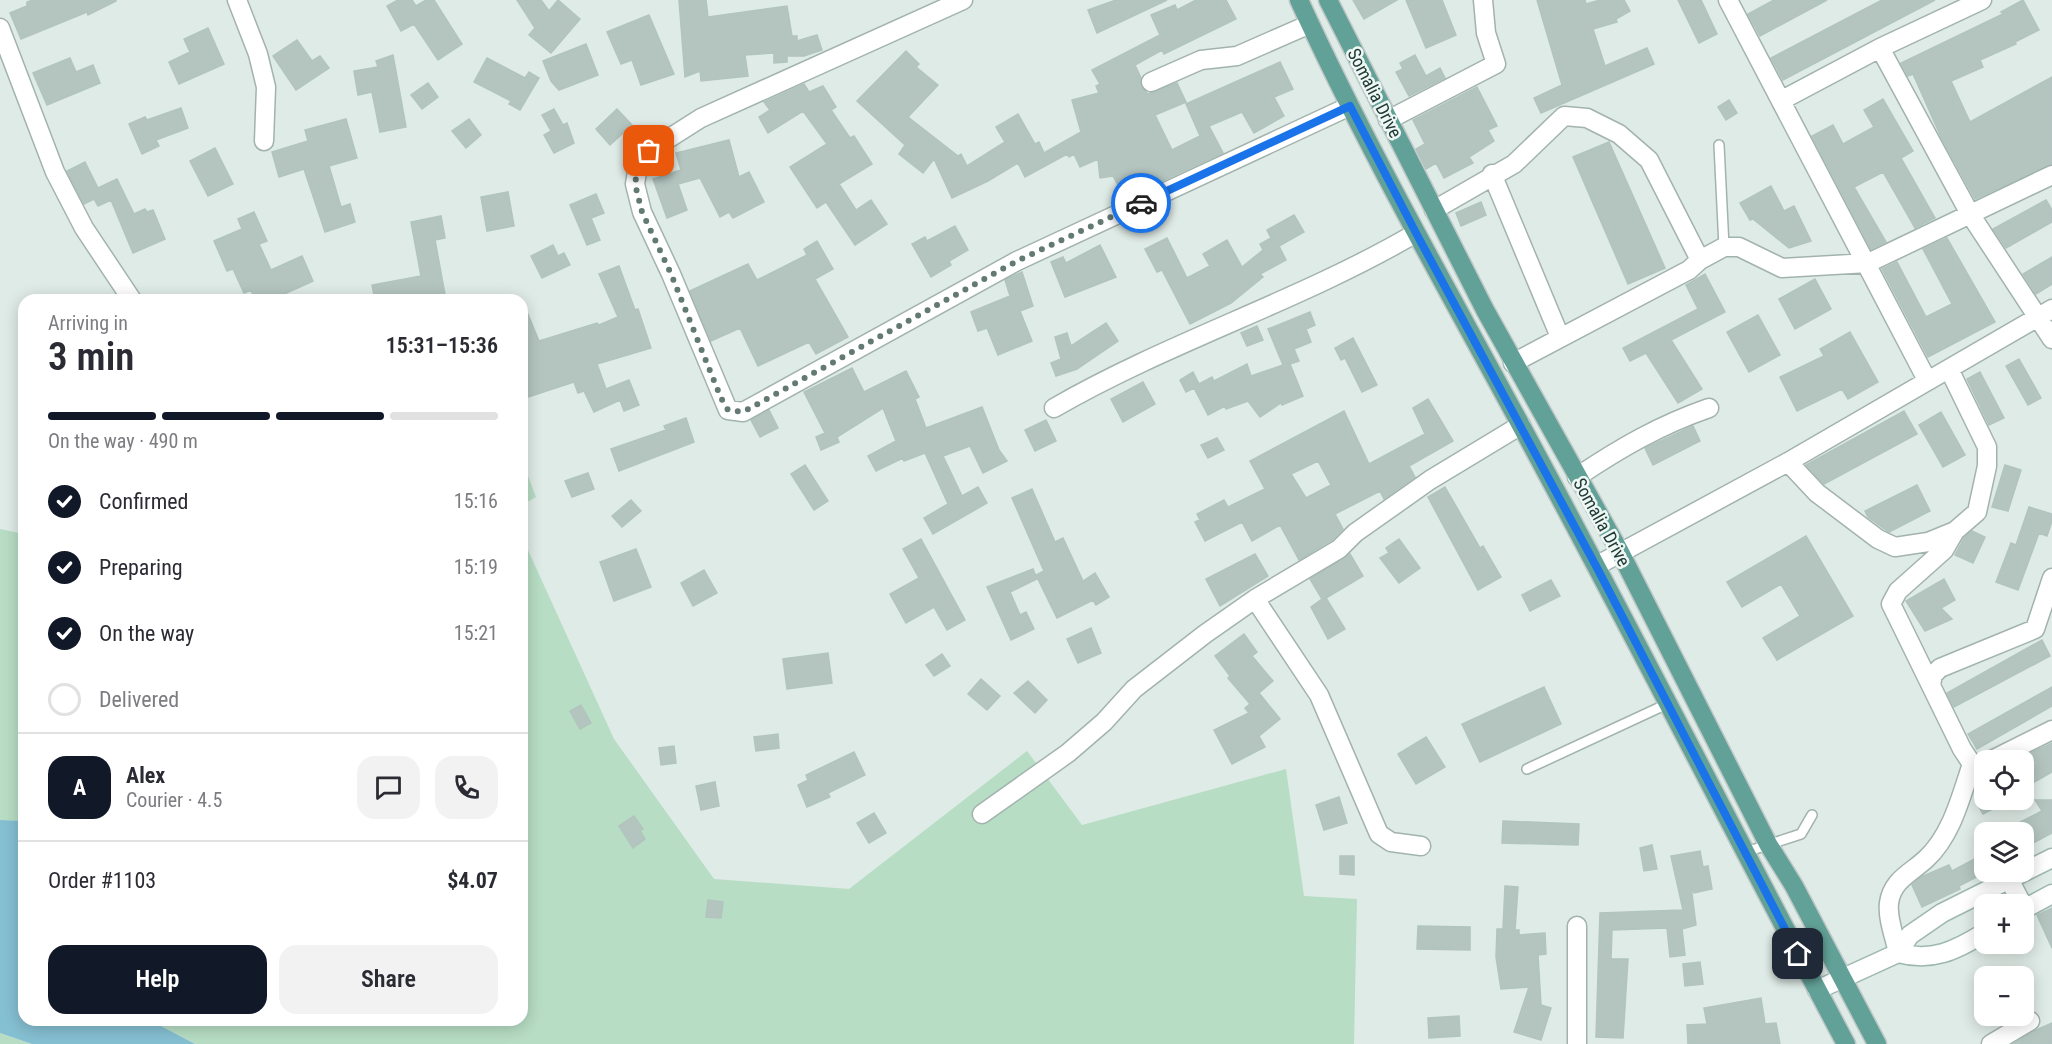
<!DOCTYPE html>
<html lang="en">
<head>
<meta charset="utf-8">
<style>
	:root { --surface:#fff; --page:#f2f2f3; --text:#2b2b33; --muted:#7c7c81; --line:#e1e1e2; --accent:#111827 }
	body { margin:0; font-family:"Roboto Condensed",sans-serif; background:var(--page); color:var(--text); height:100vh; display:flex; flex-direction:column; font-size:22px; white-space:nowrap }
	* { box-sizing:border-box; margin:0 }
	p { font-size:20px; color:var(--muted) }
	.icon { flex:none; width:33px; height:33px; fill:none; stroke:currentColor; stroke-width:2; stroke-linecap:round; stroke-linejoin:round }
	.map { position:relative; flex:1; overflow:hidden }
	.panel { position:absolute; left:18px; top:294px; width:510px; height:732px; display:flex; flex-direction:column; background:var(--surface); border-radius:18px; box-shadow:0 3px 15px #0003 }
	.panel>* { flex:none }
	.fabs { position:absolute; left:1974px; top:750px; display:grid; gap:12px }
	.fabs a { display:grid; place-items:center; width:60px; height:60px; border-radius:12px; background:var(--surface); box-shadow:0 3px 15px #0003; font-size:30px }
	.pin { position:absolute; display:grid; place-items:center; width:51px; height:51px; color:#fff; margin:-26px; border-radius:12px; box-shadow:0 3px 9px #0006 }
	.courier { position:absolute; display:grid; place-items:center; width:60px; height:60px; margin:-30px; border:4px solid #1a73e8; border-radius:50%; background:#fff; color:#222; box-shadow:0 2px 8px #0007 }
	.head em { font-style:normal; font-weight:600 }
	.head div { display:flex; flex-direction:column-reverse }
	.head { display:flex; align-items:center; justify-content:space-between; height:102px; padding:0 30px }
	h1 { font-size:39px; font-weight:600; line-height:45px }
	.bar { display:grid; grid-template-columns:repeat(4,1fr); gap:9px 6px; align-content:center; height:72px; padding:0 30px }
	.bar i { height:8px; border-radius:4px; background:var(--line) }
	.bar .current { background:var(--accent) }
	.bar p { grid-column:span 4 }
	.line { display:flex; align-items:center; gap:15px; padding:0 30px; border-top:2px solid var(--line) }
	.line div { flex:1 }
	.round { display:grid; place-items:center; flex:none; width:63px; height:63px; border-radius:18px; background:var(--page) }
	ol { padding:0 30px; list-style:none }
	li { display:flex; align-items:center; gap:18px; height:66px }
	li p { margin-inline-start:auto }
	li .icon { padding:6px; border-radius:50%; background:var(--accent); color:#fff; stroke-width:4 }
	li:last-child { color:var(--muted) }
	li i { width:33px; height:33px; border:3px solid var(--line); border-radius:50% }
	.primary-button { display:flex; gap:12px; margin-top:auto; padding:12px 30px }
	.primary-button a { flex:1; height:69px; border-radius:18px; background:var(--accent); color:#fff; font-size:24px; font-weight:600; line-height:69px; text-align:center }
	.primary-button a+a { background:var(--page); color:var(--text) }
	.map>svg:first-child { display:block }
	.green { fill:#b7ddc4 }
	.water { fill:#85bfd2 }
	.building { fill:#b4c5c0; stroke:#b1c4be; stroke-width:1.5; fill-rule:evenodd }
	.lines { fill:none; stroke-linecap:round; stroke-linejoin:round }
	.lane-casing { stroke:#a2b3ae; stroke-width:12 }
	.street-casing { stroke:#a2b3ae; stroke-width:21 }
	.secondary-casing { stroke:#9eb7b0; stroke-width:21 }
	.primary-casing { stroke:#c1c8c7; stroke-width:21 }
	.lane { stroke:#fff; stroke-width:9 }
	.street { stroke:#fff; stroke-width:18 }
	.secondary { stroke:#fff; stroke-width:18 }
	.primary { stroke:#62a197; stroke-width:18 }
	.done { stroke:#637974; stroke-width:6; stroke-dasharray:0 10.8 }
	.route { stroke:#1a73e8; stroke-width:8 }
	.labels { text-anchor:middle; dominant-baseline:central; stroke-width:5; stroke-linejoin:round; paint-order:stroke }
	.street-label { font-size:18px; fill:#203b36; stroke:#eff7f4 }
</style>
</head>
<body>
<div class="map">
<svg width="2052" height="1044" viewBox="0 0 2052 1044">
	<rect width="100%" height="100%" fill="#dfebe6"/>
	<path class="green" d="M522 460 536 497 522 505Z
		M0 529 24 534V821L0 820Z
		M522 537 614 739 714 879 849 889 1027 751 1082 825 1286 769 1304 896 1357 899 1354 1044H195L161 1026 164 1020H522Z
		M0 1033 32 1044H0Z"/>
	<path class="water" d="M0 820 24 821V1020H164L161 1026 195 1044H32L0 1033Z"/>
	<path class="building" d="M33 0H116V1L88 15 87 12 21 39 10 13 27 6V2Z
		M398 0H412L416 6 426 0H434L462 44 438 60 414 24 401 31 387 6Z
		M517 0H541L549 11 558 0 580 19 551 53 529 35 535 28Z
		M679 0H706L708 17 787 6 792 36H797V41L817 35 822 50 804 56H787V62L774 63V53L745 55 748 76 701 81 700 71 685 77Z
		M1116 0H1167L1097 33 1088 10Z
		M1196 0H1226L1236 19 1164 54 1162 50 1135 65 1141 78V87L1148 94 1177 83 1186 102 1155 115 1172 150 1200 136 1186 104 1280 62 1293 89 1274 97 1284 116 1254 133 1242 112 1209 126 1223 153 1125 198 1113 176 1100 178 1098 159 1080 167 1074 154 1069 157 1067 154 1025 177 1018 163 988 181 952 198 934 159 923 173 899 154 905 145 857 101 906 51 919 64 916 67 938 85 908 117 958 156 961 154 967 166 1005 142 996 127 1018 114 1035 144 1039 142 1044 153 1081 132 1072 100 1099 93 1096 86 1100 84 1092 70 1160 35 1151 15 1175 5 1177 10Z
		M1353 0H1397L1364 19Z
		M1406 0H1442L1456 35 1426 48Z
		M1537 0H1585L1586 4 1600 0H1624L1630 11 1616 19 1617 22 1593 29 1605 66 1647 48 1654 64 1541 113 1534 98 1562 85Z
		M1678 0H1701L1717 34 1699 43Z
		M1774 0H1827L1760 36 1748 14Z
		M1882 0H1935L1783 80 1771 58Z
		M2023 0 2039 30 2015 42 2016 44 1980 60 1983 67 1951 81 1970 122 2052 77V164L1975 199 1941 137 1913 74 1908 76 1901 63 2003 14 2001 12Z
		M649 15 674 74 641 85 632 60 621 64 607 32Z
		M208 28 224 64 179 84 169 62 190 52 184 39Z
		M297 40 312 61 320 56 329 68 296 90 273 56Z
		M586 44 598 75 559 90 551 81 543 61Z
		M393 55 406 127 380 132 372 92 358 95 354 71 378 67 376 61Z
		M1415 55 1426 76 1440 68 1445 78 1409 96 1396 72 1403 69 1400 63Z
		M70 58 76 72 93 65 100 83 47 105 33 73Z
		M487 58 525 78 529 72 539 78 520 110 509 104 511 101 474 82Z
		M428 83 438 97 422 109 411 95Z
		M804 84 809 92 823 86 836 107 831 110 850 138 854 136 872 164 839 184 856 210 871 200 887 224 855 245 826 202 817 208 790 167 827 144 803 111 768 133 759 117 770 110 764 102Z
		M1477 87 1497 126 1488 130 1494 141 1469 157 1473 163 1444 178 1436 163 1426 169 1416 149 1425 144 1413 120Z
		M1883 99 1913 151 1901 158 1935 218 1915 228 1883 172 1854 187 1886 242 1871 249 1812 136 1833 125 1843 144 1874 127 1864 110Z
		M1729 100 1737 113 1726 120 1718 107Z
		M181 108 188 128 156 140 159 146 142 154 129 124 145 117 147 120Z
		M554 109 563 125 567 123 574 143 554 153 544 135 551 131 542 115Z
		M617 109 632 125 610 145 596 129Z
		M346 119 357 158 329 166 341 207 350 204 355 222 325 232 304 169 279 177 272 152 308 141 305 130Z
		M469 119 481 135 466 148 452 131Z
		M729 140 739 177 749 172 764 202 733 218 729 212 720 217 700 178 678 184 687 210 667 218 653 179 681 170 676 153Z
		M1609 142 1665 268 1628 284 1573 157Z
		M215 148 233 184 208 196 190 161Z
		M85 162 98 188 117 179 134 214 145 209 147 212 153 210 165 239 133 253 111 200 98 206 94 199 84 204 67 171Z
		M1771 186 1784 211 1794 206 1811 241 1789 248 1753 219 1750 220 1740 203Z
		M508 192 514 226 487 231 481 197Z
		M596 194 604 213 591 218 600 240 587 245 570 205Z
		M2046 200 2052 210V222L2006 248 1993 229Z
		M1481 202 1486 215 1461 226 1456 213Z
		M254 212 267 241 259 244 271 270 302 256 313 281 282 295 284 300H255L251 290 244 293 233 269 227 271 214 241 242 229 238 219Z
		M1294 215 1304 232 1279 246 1286 260 1260 274 1263 277 1231 303 1190 324 1162 270 1157 272 1145 249 1167 238 1187 278 1210 266 1203 254 1227 240 1242 267 1263 250 1260 244 1271 238 1267 230Z
		M441 216 445 238 435 240 446 300H375L372 285 421 276 411 222Z
		M955 226 968 250 949 261 951 265 931 277 912 244 925 237 927 241Z
		M1947 238 1995 322 1928 357 1882 269 1897 262 1926 317 1952 304 1923 249Z
		M817 241 833 269 815 279 848 337 816 354 809 342 758 366 740 328 711 341 690 291 748 264 757 280 807 255 804 249Z
		M553 245 558 256 564 253 570 265 542 278 531 256Z
		M1100 245 1116 277 1065 297 1051 262 1063 257 1066 263Z
		M2052 257V284L2036 294 2023 274Z
		M619 266 635 310 638 309 651 348 597 364 606 389 629 380 639 405 624 411 620 400 594 412 584 391 578 393 574 382 522 399V300L539 341 597 323 599 325 618 317 599 274Z
		M1022 272 1033 306 1020 311 1032 341 998 355 987 328 978 331 971 312 1010 296 1005 280Z
		M1705 274 1725 312 1671 340 1702 389 1678 403 1646 353 1630 361 1623 348 1698 309 1686 285Z
		M1815 279 1831 309 1795 329 1779 299Z
		M1310 312 1315 325 1306 329 1311 342 1294 349 1299 361 1290 364 1303 396 1282 405 1281 403 1260 417 1248 401 1226 409 1225 406 1208 415 1194 388 1186 392 1180 380 1193 372 1199 384 1212 377 1214 381 1247 364 1251 376 1283 365 1268 329Z
		M1758 315 1780 355 1749 372 1727 332Z
		M1106 323 1118 341 1077 369 1056 376 1051 363 1061 359 1055 337 1067 333 1071 346Z
		M1257 326 1263 340 1247 346 1241 333Z
		M1850 332 1878 382 1848 399 1842 389 1797 411 1780 377 1824 356 1820 349Z
		M1353 338 1377 385 1362 392 1345 358 1341 360 1335 348Z
		M2019 359 2041 398 2028 405 2006 366Z
		M852 368 864 392 906 371 919 397 915 399 926 428 982 407 999 450 1007 461 983 473 970 446 943 456 962 496 978 487 987 503 933 534 924 518 948 504 925 453 904 461 903 458 876 471 868 456 896 441 883 408 837 437 839 442 821 450 816 437 825 433 804 392Z
		M1980 372 2004 418 1989 425 1967 379Z
		M1143 382 1155 404 1123 422 1111 399Z
		M1428 399 1453 441 1409 466 1415 477 1384 499 1380 491 1335 514 1343 529 1332 540 1299 560 1280 525 1252 541 1242 522 1205 541 1195 522 1200 520 1197 514 1224 500 1228 507 1265 489 1250 461 1344 411 1369 464 1425 434 1413 408ZM1318 461 1331 485 1306 498 1291 474Z
		M769 410 778 428 760 437 751 420Z
		M1904 411 1917 434 1824 484 1806 465Z
		M1941 412 1965 455 1943 467 1919 425Z
		M686 418 694 442 619 471 611 449 666 430 664 426Z
		M1046 420 1056 441 1035 451 1025 430Z
		M1693 426 1700 441 1653 465 1645 448Z
		M1217 438 1224 450 1208 458 1201 445Z
		M805 465 828 501 814 510 791 474Z
		M2005 465 2021 470 2008 511 1992 507Z
		M588 473 594 489 572 497 565 481Z
		M1917 485 1930 511 1889 532 1868 517 1865 511Z
		M1445 487 1480 548 1483 546 1501 577 1478 590 1428 497Z
		M1032 489 1055 542 1063 538 1083 581 1095 573 1109 597 1096 605 1093 600 1057 618 1036 575 1044 571 1012 498Z
		M631 500 641 511 622 527 612 516Z
		M2029 507 2052 514V521L2047 536 2039 533 2018 590 1996 582 2011 543 2016 545Z
		M1972 531 1985 537 1973 563 1955 555 1964 538Z
		M1806 536 1853 616 1777 660 1763 638 1800 616 1781 584 1742 607 1727 582Z
		M921 539 965 620 947 630 934 607 906 623 890 594 919 578 903 549Z
		M1399 539 1420 568 1399 583 1380 558 1389 553 1386 548Z
		M636 549 651 587 614 601 600 562Z
		M1255 554 1268 576 1220 606 1206 579Z
		M1350 554 1363 576 1326 598 1345 629 1328 639 1311 607 1322 599 1310 579Z
		M1033 569 1037 579 1010 592 1020 615 1026 612 1034 629 1011 640 987 587Z
		M704 570 717 593 693 606 681 583Z
		M1944 579 1955 600 1941 608 1952 619 1925 631 1906 601Z
		M1551 580 1560 596 1530 611 1522 595Z
		M1091 628 1101 653 1078 663 1067 639Z
		M1244 634 1257 652 1252 656 1273 681 1259 693 1280 719 1259 736 1265 747 1232 764 1214 730 1249 713 1245 708 1250 704 1228 678 1230 676 1215 656Z
		M2042 640 2050 656 1954 707 1947 693Z
		M828 653 832 683 787 689 783 659Z
		M942 654 950 666 934 676 926 665Z
		M981 679 1000 696 987 710 968 694Z
		M1028 681 1047 700 1035 713 1014 693Z
		M1544 687 1561 724 1480 762 1462 724Z
		M2052 687V706L1977 749 1968 734Z
		M581 705 591 723 580 729 570 711Z
		M778 734 779 748 756 751 754 737Z
		M1426 737 1445 767 1416 784 1398 754Z
		M2052 743V772L2024 788V760L2018 759Z
		M674 746 676 763 661 765 659 748Z
		M854 752 865 775 828 793 830 797 807 807 798 785 808 780 806 775Z
		M715 782 719 806 701 810 696 786Z
		M1339 797 1347 823 1324 830 1316 805Z
		M1975 800H2010L1983 814Z
		M2035 800H2052V833L2024 848V832H2001L2042 811Z
		M874 813 886 833 869 843 857 823Z
		M634 816 643 829 640 831 645 839 633 848 619 826Z
		M1503 821 1579 824 1578 845 1502 843Z
		M1652 845 1657 869 1644 871 1640 848Z
		M1700 851 1703 867 1708 866 1712 889 1694 893 1691 886 1696 925 1682 929 1685 955 1670 957 1667 928 1612 930 1611 959H1628L1623 1038 1596 1037 1600 913 1683 910 1671 856Z
		M1984 854V873L1959 886 1960 889 1922 907 1912 885 1921 877 1949 865 1952 871Z
		M1340 856H1354V875L1340 874Z
		M1505 886 1518 887 1515 930H1519V935L1545 933 1546 954 1538 955 1541 1005 1551 1008 1541 1040 1514 1032 1529 987 1501 989 1496 957 1497 929H1503Z
		M708 900 723 902 721 918 706 917Z
		M2052 908V948L2037 915Z
		M1418 926 1470 927V950L1417 949Z
		M1700 962 1703 984 1685 986 1683 964Z
		M1761 998 1765 1024 1776 1023 1780 1044H1688L1687 1025 1707 1024 1704 1008Z
		M1459 1016 1460 1036 1429 1038 1428 1018Z
		M2052 1023V1044H2013L2036 1030Z"/>
	<g class="lines">
		<g class="lane-casing">
			<path id="lane" d="M1719 145 1724 247
				M1527 769 1667 704
				M1743 853 1801 834 1812 815"/>
		</g>
		<g class="street-casing">
			<path id="street" d="M237 0 258 54 266 87 264 141
				M963 0 701 118 649 151 638 166 635 184 642 212 671 274 728 410 743 412 1017 261 1350 106
				M1728 0 1927 380
				M0 28 55 172 84 228 132 300
				M1880 48 1970 214 2052 339
				M1151 82 1201 60 1237 56 1310 24
				M1782 100 1880 48 1982 0
				M1388 120 1496 64 1486 33 1483 0
				M1492 174 1560 337
				M1434 210 1514 164 1564 116 1587 118 1619 134 1649 160 1700 260
				M1513 363 1689 270 1700 260 1724 247H1739L1782 268 1868 263 2052 175
				M1054 408C1170 341 1300 301 1416 233
				M1788 462 1817 493 1878 539 1895 547 1928 542 1955 531 1977 512 1987 466V447L1949 369
				M1577 477C1620 448 1660 425 1709 408
				M1955 531 1944 550 1898 591 1891 604 1962 749 1972 764 1980 767 1984 764
				M1596 566 1788 462 2052 309
				M1255 599 1319 695 1379 834 1391 842 1421 846
				M1931 685 1933 675 1940 668 2035 629 2052 578
				M1992 760 2052 730
				M982 814 1068 753 1104 722 1134 689 1205 634 1255 599 1339 549 1355 533 1430 480 1521 425
				M1898 953C1895 938 1887 918 1889 903 1892 880 1911 873 1926 859 1952 835 1961 796 1972 764
				M1577 1044V926
				M1991 1044 2030 1021"/>
		</g>
		<g class="secondary-casing">
			<path id="secondary" d="M2009 879 2022 904
				M2024 909 2052 894
				M1898 953C1932 962 1955 951 1984 933
				M1817 990 1898 953 1910 935 1942 913 2052 858"/>
		</g>
		<g class="primary-casing">
			<path id="primary" d="M1299 0C1373 162 1463 316 1546 472 1648 662 1745 854 1846 1044
				M1328 0 1485 310 1620 552 1768 844 1794 886 1877 1044"/>
		</g>
		<use href="#lane" class="lane"/>
		<use href="#street" class="street"/>
		<use href="#secondary" class="secondary"/>
		<use href="#primary" class="primary"/>
	</g>
	<g class="lines">
		<path class="done" d="M649 151 638 166 635 184 642 212 671 274 721 398 728 410 743 412 1017 261 1141 203"/>
		<path class="route" d="M1141 203 1350 106 1416 233 1596 566 1798 954"/>
	</g>
	<g class="labels">
		<g class="street-label">
			<text transform="translate(1375 93) rotate(63)">Somalia Drive</text>
			<text transform="translate(1602 522) rotate(61)">Somalia Drive</text>
		</g>
	</g>
</svg>
<div class="fabs">
<a><svg class="icon" aria-label="locate" viewBox="0 0 24 24"><circle cx="12" cy="12" r="6"/><path d="M12 2v4M12 18v4M2 12h4M18 12h4"/></svg></a>
<a><svg class="icon" aria-label="layers" viewBox="0 0 24 24"><path d="M12 4l9 5-9 5-9-5zM3 14l9 5 9-5"/></svg></a>
<a>+</a>
<a>−</a>
</div>
<div class="pin" style="left:649px;top:151px;background:#ea580c"><svg class="icon" aria-label="bag" viewBox="0 0 24 24"><path d="M5 8h14l-1 12H6zM9 8a3 3 0 0 1 6 0"/></svg></div>
<div class="pin" style="left:1798px;top:954px;background:#1f2937"><svg class="icon" aria-label="home" viewBox="0 0 24 24"><path d="M3 11l9-7 9 7M6 9v11h12V9"/></svg></div>
<div class="courier" style="left:1141px;top:203px"><svg class="icon" aria-label="car" viewBox="0 0 24 24"><path d="M5 17H2v-5l4-1 3-4h7l3 4 3 1v5h-3M9 17h6M6 11h13"/><circle cx="7" cy="17" r="2"/><circle cx="17" cy="17" r="2"/></svg></div>
<section class="panel">
<div class="head"><div><h1>3 min</h1><p>Arriving in</p></div><em>15:31–15:36</em></div>
<div class="bar"><i class="current"></i><i class="current"></i><i class="current"></i><i></i><p>On the way · 490 m</p></div>
<ol>
<li><svg class="icon" aria-label="check" viewBox="0 0 24 24"><path d="M5 12l5 5 9-10"/></svg>Confirmed<p>15:16</p></li>
<li><svg class="icon" aria-label="check" viewBox="0 0 24 24"><path d="M5 12l5 5 9-10"/></svg>Preparing<p>15:19</p></li>
<li><svg class="icon" aria-label="check" viewBox="0 0 24 24"><path d="M5 12l5 5 9-10"/></svg>On the way<p>15:21</p></li>
<li><i></i>Delivered</li>
</ol>
<div class="line" style="height:108px"><b class="round" style="background:var(--accent);color:#fff">A</b><div><b>Alex</b><p>Courier · 4.5</p></div><a class="round"><svg class="icon" aria-label="chat" viewBox="0 0 24 24"><path d="M4 5h16v11H9l-5 4z"/></svg></a><a class="round"><svg class="icon" aria-label="phone" viewBox="0 0 24 24"><path d="M5 4h4l2 5-3 2q2 4 5 5l2-3 5 2v4C11 20 4 13 5 4z"/></svg></a></div>
<div class="line" style="height:78px"><div>Order #1103</div><b>$4.07</b></div>
<div class="primary-button"><a>Help</a><a>Share</a></div>
</section>
</div>
</body>
</html>
